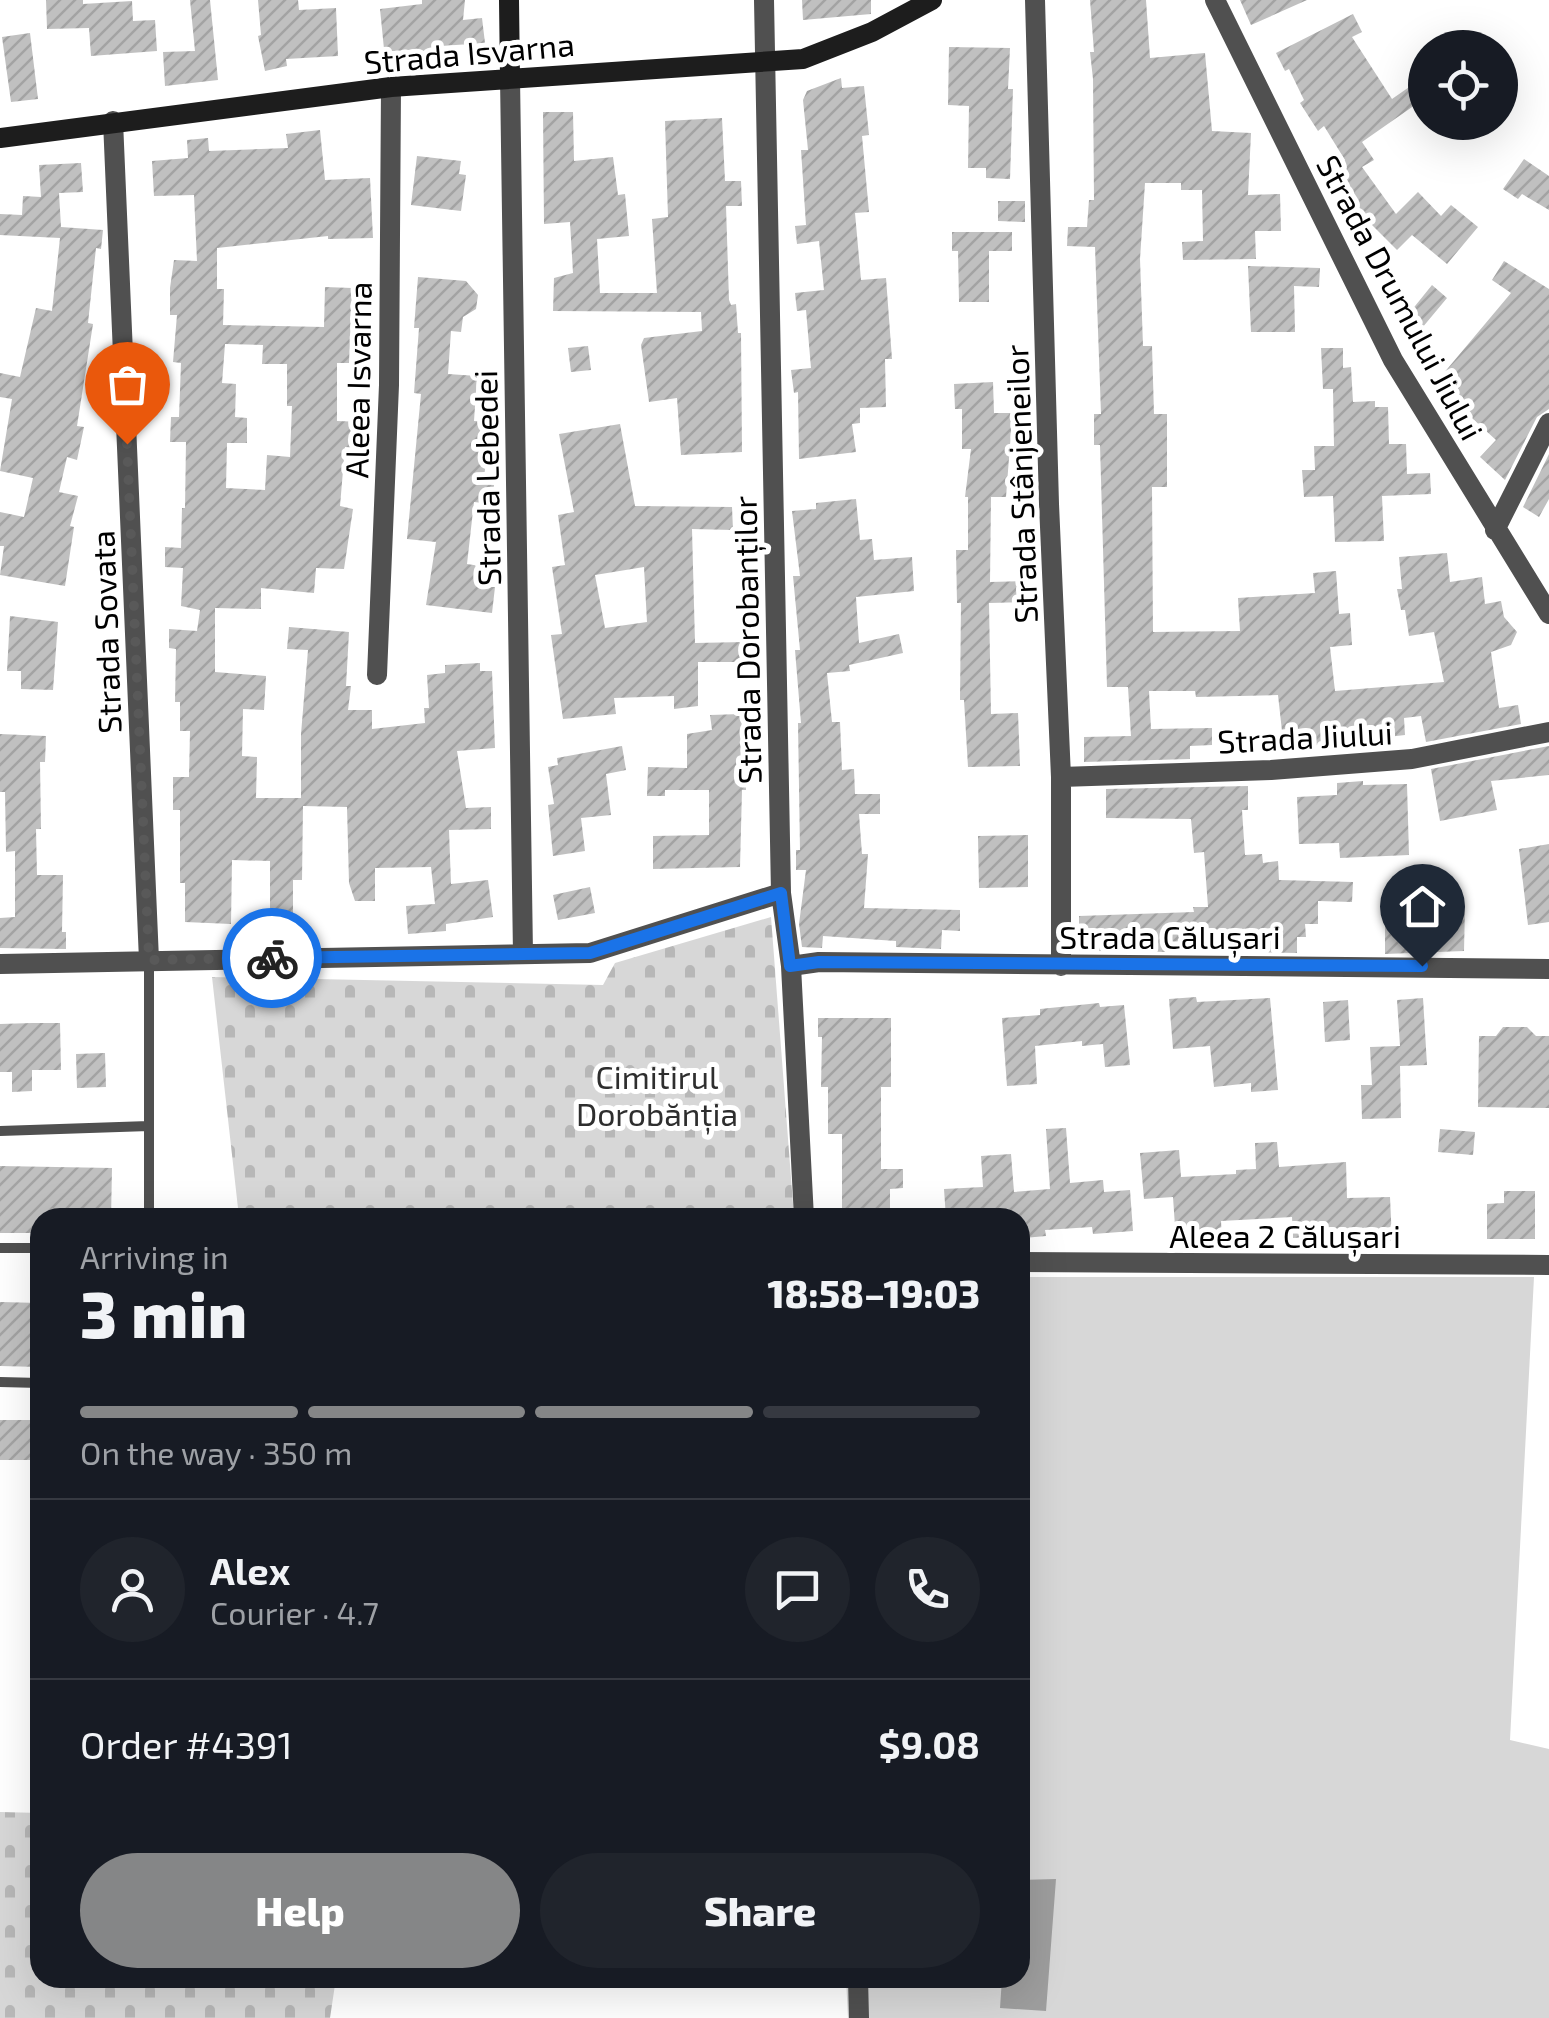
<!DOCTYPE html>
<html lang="en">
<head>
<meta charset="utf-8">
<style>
	:root { --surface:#171b24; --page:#20242c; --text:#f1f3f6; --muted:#9ea1a6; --line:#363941; --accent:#858687 }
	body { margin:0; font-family:"Exo 2",sans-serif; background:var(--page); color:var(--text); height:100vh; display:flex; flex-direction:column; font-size:38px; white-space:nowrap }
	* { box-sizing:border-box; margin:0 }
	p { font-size:32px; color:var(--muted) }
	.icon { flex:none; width:55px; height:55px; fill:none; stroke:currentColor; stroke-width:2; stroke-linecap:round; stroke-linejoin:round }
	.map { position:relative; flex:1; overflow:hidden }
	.panel { position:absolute; left:30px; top:1208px; width:1000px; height:780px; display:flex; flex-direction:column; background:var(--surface); border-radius:30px; box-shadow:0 10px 40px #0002 }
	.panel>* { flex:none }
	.tools { position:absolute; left:1408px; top:30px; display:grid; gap:20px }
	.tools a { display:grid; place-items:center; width:110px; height:110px; border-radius:50%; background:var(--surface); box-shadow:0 10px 40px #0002; font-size:50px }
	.pin { position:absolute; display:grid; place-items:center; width:85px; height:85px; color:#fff; margin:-102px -42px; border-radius:50% 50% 50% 0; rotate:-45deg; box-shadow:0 0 10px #0007 }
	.pin .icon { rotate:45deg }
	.courier { position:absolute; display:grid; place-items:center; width:100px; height:100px; margin:-50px; border:8px solid #1a73e8; border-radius:50%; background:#fff; color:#222; box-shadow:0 2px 12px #0007 }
	.summary em { font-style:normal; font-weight:800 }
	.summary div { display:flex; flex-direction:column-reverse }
	.summary { display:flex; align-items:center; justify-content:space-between; height:170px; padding:0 50px }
	h1 { font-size:65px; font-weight:800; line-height:75px }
	.bar { display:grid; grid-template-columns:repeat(4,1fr); gap:15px 10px; align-content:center; height:120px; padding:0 50px }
	.bar i { height:12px; border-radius:8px; background:var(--line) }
	.bar .current { background:var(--accent) }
	.bar p { grid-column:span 4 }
	.line { display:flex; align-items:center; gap:25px; padding:0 50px; border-top:2px solid var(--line) }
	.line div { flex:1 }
	.round { display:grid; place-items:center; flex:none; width:105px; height:105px; border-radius:52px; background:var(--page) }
	.primary-button { display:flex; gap:20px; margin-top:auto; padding:20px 50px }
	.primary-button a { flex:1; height:115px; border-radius:60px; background:var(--accent); color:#fff; font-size:40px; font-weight:800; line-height:115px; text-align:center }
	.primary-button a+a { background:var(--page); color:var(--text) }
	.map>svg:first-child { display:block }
	.grass { fill:#d7d7d7 }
	.cemetery { fill:url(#cemetery-stones) }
	.water { fill:#9e9e9e }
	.building { fill:url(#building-hatch); fill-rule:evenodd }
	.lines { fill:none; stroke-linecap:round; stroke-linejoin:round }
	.lane { stroke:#505050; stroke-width:10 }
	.street { stroke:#505050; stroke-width:20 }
	.secondary { stroke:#1d1d1d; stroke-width:20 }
	.done { stroke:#595959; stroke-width:10; stroke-dasharray:0 18 }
	.route { stroke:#1a73e8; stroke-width:12 }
	.labels { text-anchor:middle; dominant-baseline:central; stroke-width:10; stroke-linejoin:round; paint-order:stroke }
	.street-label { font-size:32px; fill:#000; stroke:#fff }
	.park-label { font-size:32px; fill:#2e2e2e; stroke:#fff }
</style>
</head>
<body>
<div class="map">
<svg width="1549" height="2018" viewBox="0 0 1549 2018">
	<defs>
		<pattern id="cemetery-stones" width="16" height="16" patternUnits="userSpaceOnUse" patternTransform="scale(2.5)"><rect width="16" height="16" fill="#d7d7d7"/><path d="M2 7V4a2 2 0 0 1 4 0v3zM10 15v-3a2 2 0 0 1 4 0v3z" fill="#b7b7b7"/></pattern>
		<pattern id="building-hatch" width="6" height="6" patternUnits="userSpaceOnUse" patternTransform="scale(2.5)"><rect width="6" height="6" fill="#c0c0c0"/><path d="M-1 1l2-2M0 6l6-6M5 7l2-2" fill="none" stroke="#a3a3a3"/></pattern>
	</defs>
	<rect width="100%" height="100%" fill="#fff"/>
	<path class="grass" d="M1020 1277H1534L1510 1740 1549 1749V2018H848L846 1978H1020Z"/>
	<path class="cemetery" d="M771 917 794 1217H239L212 977 603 985 615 963Z
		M0 1812 40 1813V1978H336L330 2018H0Z"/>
	<path class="water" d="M1056 1879 1046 2011 1000 2008 1002 1978H1020V1880Z"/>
	<path class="building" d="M46 0H83V4L132 1 133 21 155 20 157 51 91 56 89 28 47 29Z
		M190 0H210L218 80 165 86 163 52 195 51Z
		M258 0H298L299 10 336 8 338 56 286 59 287 66 265 71 258 36 261 35Z
		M422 0H465L463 20 482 18 485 43 441 46 442 59 423 60V55L385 59 380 9 422 4Z
		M802 0H871V14L803 20Z
		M1090 0H1146L1150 58 1205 53 1212 131 1251 133 1248 195 1280 194 1281 231H1255L1256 259 1183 260 1182 242 1203 241 1202 190H1181V183H1145L1140 259 1143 346H1152L1154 414H1167V487H1152L1153 632 1240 631 1238 598 1315 593 1313 573 1336 571 1339 614 1350 613 1352 645 1330 647 1335 691 1444 682 1434 632 1409 636 1405 610H1401L1397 589H1402L1399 557 1447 553 1450 582 1482 577 1485 604 1501 601 1504 617 1517 632 1511 645 1491 652 1499 708 1518 705 1521 724 1426 742 1421 716 1404 718 1405 735 1284 749 1278 695 1196 697 1195 691H1149L1151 729 1212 728V745L1190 746V759L1084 762V737L1131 736 1128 687H1107L1100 445H1094V414H1101L1095 247 1067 246 1068 227H1087L1089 200H1094L1093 79 1090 52H1094Z
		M1240 0H1307L1251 25Z
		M1353 14 1362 32 1352 37 1392 99 1425 76V98L1362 142 1374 160 1362 167 1396 214 1418 192 1441 216 1451 205 1478 227 1447 264 1412 235 1397 250 1362 215 1353 221 1342 206 1351 199 1331 169 1345 160 1324 126 1318 131 1300 103 1304 100 1289 69 1285 71 1276 53Z
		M30 33 38 99 11 102 2 37Z
		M949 47 1010 48 1008 89H1013L1010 179 986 178V168H968L969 106 948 105Z
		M841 78 842 88 864 86 869 135 862 136 869 212 855 213 861 280 886 278 892 359H885L886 407 860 408V423L852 424 856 452 799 459 798 392 794 393 791 370 811 368 806 310 797 311 795 293 824 290 819 241 797 244 795 226 806 225 801 150H808L803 100 807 91Z
		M543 112H573L574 161 613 157 618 195 625 194 629 236 597 239 600 293H657L652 219 668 217 665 121 722 118 725 181H741L742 206H726L729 300 731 305 736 304 738 333H741L742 452 681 455 677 398 649 402 641 345 644 338 702 331 701 312 553 311 554 278 573 273 570 222 544 224Z
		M320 130 325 180 370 178 373 238 328 239V236L217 248V289H224L223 325 324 327 325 287 352 288 349 363H337V421L363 422 362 448 345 447 340 506 353 509 344 569 316 568 314 593 261 588V609L215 608V672L266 676 264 710 243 709 242 756 257 757 256 798H301V734L308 650 287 649 289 627 349 632 346 686H351L348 710H372V729L425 723 424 708H429L427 675 445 673V665L480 663V671H492L495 748 457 751 466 808 491 807V829L449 830 451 884 488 880 493 917 446 924V931L408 934 406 906 435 904 431 867 375 868V901H355L349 883 347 807 303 806 302 880H293V927L270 926V861L232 860 231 924 185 922V883H180V810H173V777H189L190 731H180V702H175L176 649 169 648V629L197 631 200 610 181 606 183 568 165 567V547L181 548 182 508H185L186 442H170L171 417H179L181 363 173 362 177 315H170V288L174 260 197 261 194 195 154 196 152 161 188 158 187 140 208 138 209 151 288 148 286 134ZM225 344 263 345 262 364H287V406H292L290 457 267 455 265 490 226 488 227 443H247V418L235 417 236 384 222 383Z
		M417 156 461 161 459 174 466 175 461 211 411 205Z
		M1524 159 1549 176V210L1522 194 1518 199 1503 189Z
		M81 163 83 192 59 193 61 227 103 230 101 249 96 248 88 323 93 324 77 426 84 427 77 460 67 457 59 492 78 496 70 526 74 527 65 586 0 575 4 546H0V512L24 517 33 478 0 471 12 399 0 397V373L20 377 36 308 52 311 60 238 0 235V214L22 215 23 196 41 197 39 165Z
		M998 201H1025V222L998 221Z
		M952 232H1012V251H989V302H959L958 251H952Z
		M1504 261 1549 289V409L1537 417 1505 480 1480 457 1496 440 1451 399 1459 390 1443 374 1511 293 1492 280Z
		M1248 266 1320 268 1319 287 1294 286 1295 332H1251Z
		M418 277 466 281 478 295 476 309 463 317 461 332 451 331 448 374 477 376 474 421 488 422 487 426H491L483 484 494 485 492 504 474 502 467 564 480 566 479 573 490 574 488 587H495L492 613 426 605 436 542 407 539 421 394 414 393 419 328H414Z
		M1432 285 1447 298 1422 328 1407 316Z
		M588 346 591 370 571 372 568 348Z
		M1321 348H1343V368L1351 367 1353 402 1375 401V407H1388L1389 444H1406L1407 474 1430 473 1431 494 1382 496 1384 541 1335 542 1333 496 1304 497 1302 470H1315L1314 446H1334L1333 389H1323Z
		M993 382 994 413H1011V432L1006 497H991L990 582 1023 581V602L989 603 991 714 1018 713 1020 766 968 767 964 700H960L961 603H957L956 550H968V497H965L971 449H962V409H955L954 384Z
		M620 424 635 506 732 507 733 530 692 529 695 643 745 642 746 662H698V706L674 709V696L614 698 616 714 563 719 551 635 562 634 552 567 565 565 558 515 574 512 559 434ZM644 567 647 622 605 628 595 575Z
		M1549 454V499L1539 517 1523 507Z
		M856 499 860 540 872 539 874 560 912 557 914 591 856 597 859 643 899 634 903 653 849 665 850 671 827 673 832 722H840L842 770 854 769 855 794H880V814H859L862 854H868L864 908 960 910V931L942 930 941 949 896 947V941L823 936 822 948 802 947 799 924 806 870H796V850H800L798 723H801L795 650H800L793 576H800L792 511 816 509V503Z
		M10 616 58 622 53 690 21 689V671H7Z
		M741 714 746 790H742L740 867 653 869V836L709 835V790H665V796H647L648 767 687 768V734L712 730 710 715Z
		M0 734 46 736 45 762H40L41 829H36L37 875H63L62 932H66V949L0 948V918L15 917V851L6 852 5 792H0Z
		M622 746 626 770 606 774 611 815 581 818 585 851 553 856 548 805 554 804 548 767 558 765 557 758Z
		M1549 746V775L1491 781 1497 810 1440 821 1431 769Z
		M1363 781V785L1407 784 1409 855 1340 858 1339 843 1299 844 1297 797 1337 795V783Z
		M1248 786V810H1242L1245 855 1262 854 1263 863 1278 861 1279 880 1353 882 1352 902 1318 901V924H1305L1306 937H1297V953L1241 952V936L1188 937V948L1175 949V952L1096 951V943H1079V916L1194 912 1193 907H1208L1204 852 1194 853 1191 819 1106 818V789Z
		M1028 835V887L979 888 978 836Z
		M1549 844V922L1528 925 1519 849Z
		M590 887 595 913 558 920 553 895Z
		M1385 903 1465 907 1464 951 1385 954Z
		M1196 997 1197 1002 1270 998 1278 1090 1251 1092V1083L1214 1087 1210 1046 1173 1049 1169 999Z
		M1423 998 1427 1065 1400 1066 1401 1118 1362 1119 1361 1085H1372L1370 1047 1400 1046 1397 1000Z
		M1348 1000 1350 1040 1325 1042 1323 1002Z
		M1099 1003 1100 1007 1124 1005 1130 1065 1105 1067 1103 1044 1082 1046V1041L1035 1046 1037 1084 1007 1086 1002 1018 1040 1015V1009Z
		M818 1018H891V1087H881V1169H903V1188L890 1189V1213H842V1134H828V1087H821L822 1037H818Z
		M32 1023H60L61 1070H32V1091L12 1092V1072H0V1024Z
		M1503 1027H1527L1536 1036H1549V1108L1478 1107 1479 1036H1496Z
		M105 1053 106 1087 77 1088 76 1054Z
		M1066 1128 1070 1183 1103 1180 1104 1192 1130 1190 1133 1231 1093 1234 1092 1227 1045 1230 1046 1236 1024 1238 1022 1218H946L944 1189 983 1187 981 1156 1011 1154 1014 1192 1050 1189 1046 1129Z
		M1440 1129 1475 1132 1473 1155 1438 1152Z
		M1277 1142 1279 1167 1346 1162 1347 1198 1390 1197 1392 1241H1366V1229L1312 1231V1237L1293 1238 1292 1217 1221 1221 1222 1239 1176 1241 1173 1197 1144 1199 1140 1153 1179 1150 1181 1177 1236 1174V1170L1256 1169 1255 1143Z
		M0 1166 112 1168 111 1218H40V1233H0Z
		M1504 1191H1535V1239H1487V1204L1504 1203Z
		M0 1302 40 1303V1367L0 1366Z
		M0 1420H40V1460H0Z"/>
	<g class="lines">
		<path class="lane" d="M0 1131 149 1126
			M149 1218V960
			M0 1248H40
			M0 1382 40 1383"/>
		<path class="street" d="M764 0 781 893 791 966 804 1218
			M1035 0 1049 504 1061 777V966
			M1215 0 1393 360 1549 614
			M510 78 523 954
			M113 121 149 960
			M1495 530 1549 423
			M377 675 389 385 391 87
			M1061 777 1271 770 1412 759 1549 732
			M0 964 590 953 781 893
			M791 966 819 962 1549 969
			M1020 1262 1549 1265
			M858 1978 859 2018"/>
		<path class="secondary" d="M509 0 510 78
			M0 138 391 87 803 59 872 32 932 0"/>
	</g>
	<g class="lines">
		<path class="done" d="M127 444 149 960 272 958"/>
		<path class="route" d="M272 958 590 953 781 893 790 966 819 962 1422 966"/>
	</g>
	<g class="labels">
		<g class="street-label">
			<text transform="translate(469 52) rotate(-5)">Strada Isvarna</text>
			<text transform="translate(1401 297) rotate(62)">Strada Drumului Jiului</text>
			<text transform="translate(357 380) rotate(-89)">Aleea Isvarna</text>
			<text transform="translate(486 478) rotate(-91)">Strada Lebedei</text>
			<text transform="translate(1020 484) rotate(-92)">Strada Stânjeneilor</text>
			<text transform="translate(105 632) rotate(-92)">Strada Sovata</text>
			<text transform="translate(746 640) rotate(-91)">Strada Dorobanților</text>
			<text transform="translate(1305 736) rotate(-3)">Strada Jiului</text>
			<text x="1170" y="936">Strada Călușari</text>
			<text x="1285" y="1235">Aleea 2 Călușari</text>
		</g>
		<g class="park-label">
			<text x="657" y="1076">Cimitirul<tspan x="657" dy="37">Dorobănția</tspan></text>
		</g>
	</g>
</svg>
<div class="tools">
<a><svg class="icon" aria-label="locate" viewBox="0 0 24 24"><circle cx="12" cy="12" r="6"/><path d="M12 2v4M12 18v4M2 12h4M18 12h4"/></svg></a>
</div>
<div class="pin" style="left:127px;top:444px;background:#ea580c"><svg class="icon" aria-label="bag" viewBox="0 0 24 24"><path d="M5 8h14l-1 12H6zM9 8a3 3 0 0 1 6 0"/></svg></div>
<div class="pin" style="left:1422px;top:966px;background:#1f2937"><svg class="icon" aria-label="home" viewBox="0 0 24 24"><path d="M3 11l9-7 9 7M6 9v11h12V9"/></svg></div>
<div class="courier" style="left:272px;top:958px"><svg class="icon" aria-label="bike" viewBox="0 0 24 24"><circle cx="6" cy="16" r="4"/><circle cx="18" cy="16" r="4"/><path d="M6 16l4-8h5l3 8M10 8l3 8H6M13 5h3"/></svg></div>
<section class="panel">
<div class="summary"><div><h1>3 min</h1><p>Arriving in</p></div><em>18:58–19:03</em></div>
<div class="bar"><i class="current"></i><i class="current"></i><i class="current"></i><i></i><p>On the way · 350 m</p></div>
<div class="line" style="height:180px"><a class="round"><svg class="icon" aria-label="person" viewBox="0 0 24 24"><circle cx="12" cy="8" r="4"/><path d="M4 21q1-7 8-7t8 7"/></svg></a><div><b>Alex</b><p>Courier · 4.7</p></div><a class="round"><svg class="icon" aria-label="chat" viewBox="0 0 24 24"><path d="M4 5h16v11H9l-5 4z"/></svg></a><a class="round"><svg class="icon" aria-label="phone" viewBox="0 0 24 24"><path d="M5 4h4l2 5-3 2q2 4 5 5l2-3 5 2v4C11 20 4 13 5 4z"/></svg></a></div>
<div class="line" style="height:130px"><div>Order #4391</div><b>$9.08</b></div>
<div class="primary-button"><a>Help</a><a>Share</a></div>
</section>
</div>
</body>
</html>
